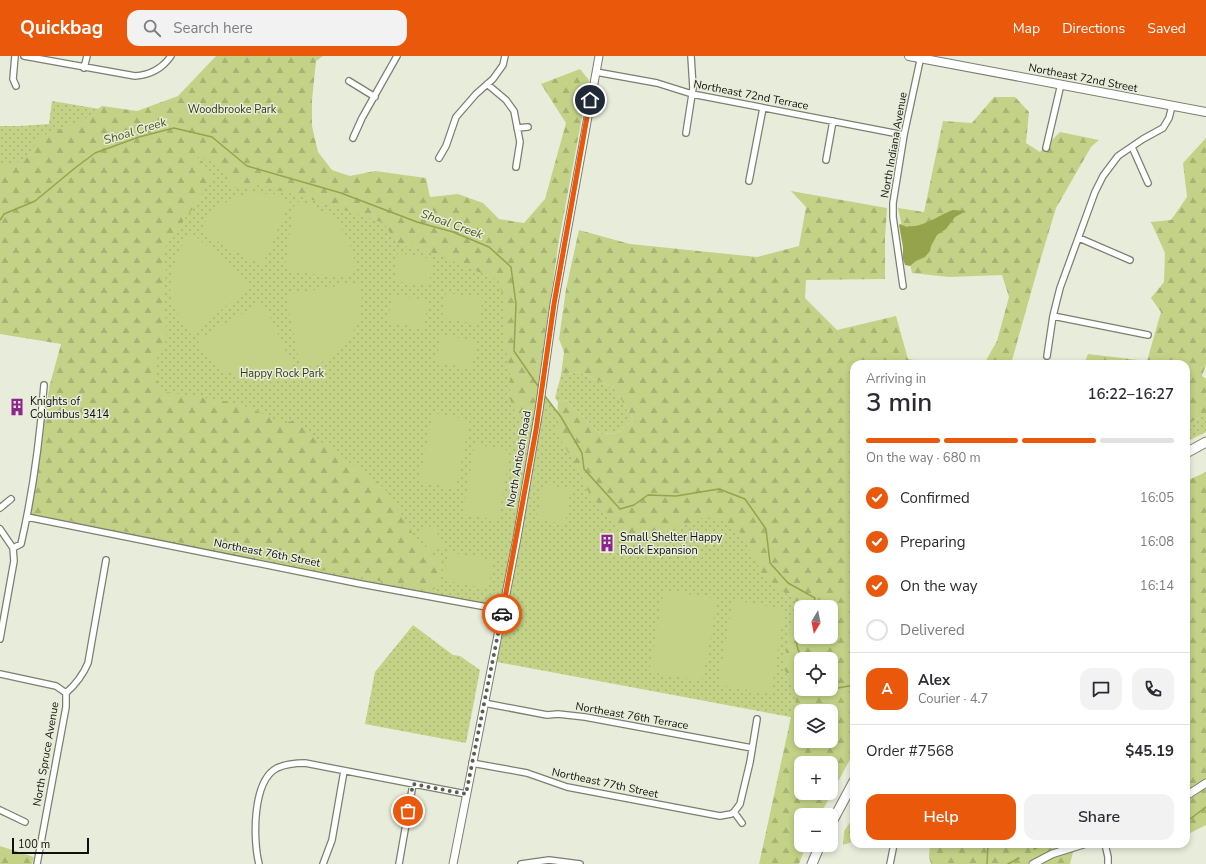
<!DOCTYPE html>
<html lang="en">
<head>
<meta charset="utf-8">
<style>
	:root { --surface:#fff; --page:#f2f2f3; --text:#2b2b33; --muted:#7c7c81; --line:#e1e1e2; --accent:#ea580c }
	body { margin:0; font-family:"Nunito Sans",sans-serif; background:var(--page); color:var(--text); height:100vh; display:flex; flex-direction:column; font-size:15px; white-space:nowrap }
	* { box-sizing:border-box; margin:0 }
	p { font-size:13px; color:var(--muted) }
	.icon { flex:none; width:22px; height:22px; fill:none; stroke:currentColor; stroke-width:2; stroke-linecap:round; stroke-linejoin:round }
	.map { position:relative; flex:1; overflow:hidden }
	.panel { position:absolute; left:850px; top:304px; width:340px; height:488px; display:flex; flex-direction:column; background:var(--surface); border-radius:12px; box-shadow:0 2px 6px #0003 }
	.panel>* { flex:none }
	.needle { width:26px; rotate:190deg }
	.controls { position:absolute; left:794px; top:544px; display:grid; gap:8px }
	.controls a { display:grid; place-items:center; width:44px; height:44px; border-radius:8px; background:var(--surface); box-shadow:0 2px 6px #0003; font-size:20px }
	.scale { position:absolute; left:12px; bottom:10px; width:77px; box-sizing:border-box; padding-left:4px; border:2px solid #0f100a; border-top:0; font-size:11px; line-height:14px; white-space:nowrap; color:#0f100a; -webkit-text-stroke:3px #e8ecda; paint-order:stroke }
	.pin { position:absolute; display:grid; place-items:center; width:34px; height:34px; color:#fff; margin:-17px; border:2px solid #fff; border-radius:50%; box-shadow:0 1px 4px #0007 }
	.courier { position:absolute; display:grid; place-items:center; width:40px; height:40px; margin:-20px; border:3px solid #ea580c; border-radius:50%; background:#fff; color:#222; box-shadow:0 1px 5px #0007 }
	.headline em { font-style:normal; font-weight:600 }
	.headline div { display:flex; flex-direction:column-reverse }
	.headline { display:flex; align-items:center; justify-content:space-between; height:68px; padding:0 16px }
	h1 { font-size:26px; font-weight:600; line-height:30px }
	.bar { display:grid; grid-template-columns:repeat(4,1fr); gap:6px 4px; align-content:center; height:48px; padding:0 16px }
	.bar i { height:5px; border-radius:3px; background:var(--line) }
	.bar .selected { background:var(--accent) }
	.bar p { grid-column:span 4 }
	.line { display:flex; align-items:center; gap:10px; padding:0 16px; border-top:1px solid var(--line) }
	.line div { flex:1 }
	.round { display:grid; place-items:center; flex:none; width:42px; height:42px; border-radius:12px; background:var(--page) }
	ol { padding:0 16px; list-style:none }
	li { display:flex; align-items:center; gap:12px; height:44px }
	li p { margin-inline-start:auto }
	li .icon { padding:4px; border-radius:50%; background:var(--accent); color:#fff; stroke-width:4 }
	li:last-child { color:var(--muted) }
	li i { width:22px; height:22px; border:2px solid var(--line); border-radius:50% }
	.button { display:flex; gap:8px; margin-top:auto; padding:8px 16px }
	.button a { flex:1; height:46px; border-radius:12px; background:var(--accent); color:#fff; font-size:16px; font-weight:600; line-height:46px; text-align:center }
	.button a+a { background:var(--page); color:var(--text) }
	header { display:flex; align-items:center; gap:24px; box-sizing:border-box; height:56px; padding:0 20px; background:var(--accent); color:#fff }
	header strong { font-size:19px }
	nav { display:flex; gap:22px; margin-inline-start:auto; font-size:14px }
	.search { width:280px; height:36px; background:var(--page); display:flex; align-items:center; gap:10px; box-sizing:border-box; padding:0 14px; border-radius:12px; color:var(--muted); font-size:15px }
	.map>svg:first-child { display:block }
	.grass { fill:url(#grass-dots) }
	.forest { fill:url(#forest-firs); fill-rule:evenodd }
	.pitch { fill:#c3d287 }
	.water { fill:#95a44c }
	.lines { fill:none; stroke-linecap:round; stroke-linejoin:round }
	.stream { stroke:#95a44c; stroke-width:1.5 }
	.minor-casing { stroke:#7b7f6f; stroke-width:8 }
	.tertiary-casing { stroke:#7b7f6f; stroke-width:9 }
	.secondary-casing { stroke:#7b7f6f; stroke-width:10 }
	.primary-casing { stroke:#7b7f6f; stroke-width:11 }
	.minor { stroke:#fff; stroke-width:5.5 }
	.tertiary { stroke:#fff; stroke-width:7 }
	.secondary { stroke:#fff; stroke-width:8 }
	.primary { stroke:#fff; stroke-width:9 }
	.done { stroke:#5b5d53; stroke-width:4; stroke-dasharray:0 7.2 }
	.route { stroke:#ea580c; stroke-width:5 }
	.labels { text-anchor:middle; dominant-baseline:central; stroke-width:3; stroke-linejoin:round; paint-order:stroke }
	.street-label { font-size:11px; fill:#0f100a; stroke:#e8ecda }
	.park-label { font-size:11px; fill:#333914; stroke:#e8ecda }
	.poi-label { font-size:11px; fill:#0f100a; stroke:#e8ecda; text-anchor:start }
	.water-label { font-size:12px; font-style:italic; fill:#4c5615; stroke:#e8ecda }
</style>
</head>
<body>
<header>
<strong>Quickbag</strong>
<div class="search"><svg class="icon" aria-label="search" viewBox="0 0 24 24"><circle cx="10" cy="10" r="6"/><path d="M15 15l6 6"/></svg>Search here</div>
<nav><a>Map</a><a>Directions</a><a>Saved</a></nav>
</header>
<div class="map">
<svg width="1206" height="808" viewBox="0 0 1206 808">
	<defs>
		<pattern id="grass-dots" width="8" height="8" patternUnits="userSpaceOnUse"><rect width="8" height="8" fill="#c3d287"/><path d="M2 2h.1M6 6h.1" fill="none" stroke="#a6b373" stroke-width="1.8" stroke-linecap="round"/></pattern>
		<pattern id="forest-firs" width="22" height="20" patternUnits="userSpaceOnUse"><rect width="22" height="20" fill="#c3d287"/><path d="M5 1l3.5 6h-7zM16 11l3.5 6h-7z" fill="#a6b373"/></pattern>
	</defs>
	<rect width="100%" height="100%" fill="#e8ecda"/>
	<path class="grass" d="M52 45 153 62 259 112 511 211 514 295 561 361 719 433 801 551V633H831V655H801V663L497 606 508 552 27 461 50 328 102 257 0 248V70H20L49 68Z
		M579 316 614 332 633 363 618 377 601 378 566 344 558 346 555 342 561 319Z
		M1206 358V376L1186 386V369Z
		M413 569 453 599 460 600 480 614 466 687 365 668 375 616Z"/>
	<path class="forest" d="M216 0H323L316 5 312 44V70L318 96 332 114 350 120 375 115 426 122 430 141 458 138 483 147 499 163 524 167 545 143 566 67 541 28 580 13 589 24 559 184 533 364 527 363 516 358 510 343V316L503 279V240L498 224 433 197 397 188 384 167 327 148 260 129 244 132H231L227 117 214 107 196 99 206 111 211 122 203 137 191 155 170 182 163 198 166 211 164 243 167 276 165 288 156 305V314L158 331 166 336 231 346 251 352 267 360 285 367 294 364 315 383 329 390 336 397 371 421 385 433 396 448 407 469 419 487 429 499 444 502 438 530 431 535 31 457 50 328 61 288 0 278V107L12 110 29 98 39 81 82 65 102 50 137 55 178 40Z
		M994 41H1015L1029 56 1026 87 1040 96 1060 76 1099 84 1091 91 1056 152 1037 215 1011 308H984L997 285 1009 241 1002 219 949 221 912 217 898 152 924 156 943 65 972 67Z
		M1206 82V309L1202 320 1206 323V358L1186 369V308H1084L1088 298 1147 305 1161 256 1151 242 1164 226 1165 197 1151 166 1171 164 1187 141 1183 107Z
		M791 135 887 152 885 182V223L806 224 805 242 837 274 896 260 908 303 940 308H854V696L820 759H801V789H806L799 808H759L791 661 798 636 784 613 788 580 797 546 764 521 740 476 723 465 703 462 655 479 640 481 630 491 618 489V472L607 456 591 441 578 413 556 376 558 346 566 344 601 378 618 377 633 363 614 332 579 316 561 319 564 296 559 283 566 233 579 174 630 188 757 201 799 190 806 151ZM801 551H831V581H801ZM801 603H831V633H801ZM801 655H831V685H801ZM801 707H831V737H801Z
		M1206 416V769L1186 779V425Z
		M854 761V782L852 786 843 789 844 775Z
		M930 788H1093L1073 796 1070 808H931L929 801Z
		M0 790 34 801 32 808H0Z"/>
	<path class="pitch" d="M247 137 274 138 290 145 264 206 259 208 200 176 206 165 222 148Z
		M295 145 310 149 333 161 348 182 355 206 353 221 289 216 285 211Z
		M192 177 247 225V232L192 280 181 266 170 240 171 216 180 192Z
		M398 197 433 203 429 230 395 225Z
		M360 226 362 241 359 266 345 290 319 308 301 312 287 245 291 238Z
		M446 237 483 242 479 268 442 262Z
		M392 239 428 244 424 272 388 267Z
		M257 249 265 251 295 314 279 322 252 324 225 315 206 299 197 284Z
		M441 279 477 285 472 312 436 307Z
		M433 357 470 364 456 433 419 425Z
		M475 388 510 395 498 464 463 458Z
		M543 428 571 433 565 468 537 463Z
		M433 469 444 490 430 497 419 476Z
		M448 496 494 504 488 533 443 524Z
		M664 534 718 543 702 625 649 616Z
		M733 544 785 553 771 638 718 629Z"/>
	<path class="water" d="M953 154 966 155 955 161 946 173 937 179 931 190 930 195 925 201 916 205 910 210 905 209 903 203V191L899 169 900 168 907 171 909 170C922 172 941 158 953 154Z"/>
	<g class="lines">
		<path class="stream" d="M0 164 4 158 35 145 75 112 95 97 139 81 174 72 212 81 247 110 341 137 417 166 453 176 489 191 511 211 516 248 514 295 540 333
			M544 339 561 361 582 397 584 413 620 453 634 449 648 439 676 440 719 433 745 443 766 473 770 507 788 527 815 542 813 551
			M801 570C794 584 796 590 802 603
			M831 628 838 632 854 629
			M1186 766 1206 751
			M1034 793 1045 788
			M987 808 988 788
			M1008 808 1019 802"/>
		<g class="minor-casing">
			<path id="minor" d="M15 0 13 23 16 30
				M24 0 135 20C150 19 162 13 171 0
				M84 12 87 0
				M596 16 657 27 692 38 904 79
				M349 25 375 41
				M487 28 506 44 514 55 520 86 516 111
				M517 72 528 71
				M686 77 693 32 691 0
				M353 82 362 62 397 0
				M1132 91 1148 127
				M1046 92 1061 28
				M439 102 446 90 456 61 476 38 493 23 503 9 505 0
				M826 104 833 65
				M749 125 763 52
				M1079 182 1130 204
				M903 230 893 161V147L904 79 921 0
				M1053 260 1148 279
				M1047 300 1053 260 1060 232 1095 136 1103 120 1118 100 1143 83 1163 72 1169 62 1172 50
				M0 452 11 443
				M27 461 361 528 503 554
				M0 473 13 492 14 505 0 583
				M13 492 21 488C33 436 40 382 44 329
				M0 618 56 630 66 637
				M484 647 547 659 558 658 585 661 752 692
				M472 707 527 717 567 731 720 760 731 758 734 756 740 748 750 706 757 663
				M0 754 25 766
				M734 756 742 767
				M1105 788 1108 801V808
				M37 808 66 651V637C75 629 83 619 88 607L106 504
				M259 808C253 784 252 725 277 712 286 708 295 707 305 707L466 738
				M323 808 332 784 344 715
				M399 808 413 728
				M521 808 549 804 580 808
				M890 808 894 788"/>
		</g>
		<g class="tertiary-casing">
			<path id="tertiary" d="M1186 740 1206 727
				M453 808 517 482 539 354 554 248 599 0
				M1033 808 1052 798 1084 788"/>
		</g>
		<g class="secondary-casing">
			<path id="secondary" d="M909 0 1206 56"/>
		</g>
		<g class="primary-casing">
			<path id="primary" d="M1186 397 1206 386
				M831 768 854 725
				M812 808 820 789"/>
		</g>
		<use href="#minor" class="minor"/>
		<use href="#tertiary" class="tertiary"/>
		<use href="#secondary" class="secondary"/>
		<use href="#primary" class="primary"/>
	</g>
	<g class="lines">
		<path class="done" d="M408 755 413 728 466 738 502 558"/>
		<path class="route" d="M502 558 536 374 554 248 590 44"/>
	</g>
	<defs>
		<g id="building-bare" transform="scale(1.38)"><path d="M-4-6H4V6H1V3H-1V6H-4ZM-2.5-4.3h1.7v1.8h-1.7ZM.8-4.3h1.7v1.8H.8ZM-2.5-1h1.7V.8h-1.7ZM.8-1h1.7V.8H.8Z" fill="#8c268d" stroke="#e8ecda" stroke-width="2.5" paint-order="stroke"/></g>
	</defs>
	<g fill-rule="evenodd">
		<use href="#building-bare" x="17" y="351"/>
		<use href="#building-bare" x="607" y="487"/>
	</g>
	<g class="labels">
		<g class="street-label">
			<text transform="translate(1083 22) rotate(11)">Northeast 72nd Street</text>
			<text transform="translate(751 39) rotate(11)">Northeast 72nd Terrace</text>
			<text transform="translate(894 89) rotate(-80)">North Indiana Avenue</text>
			<text transform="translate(519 403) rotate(-80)">North Antioch Road</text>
			<text transform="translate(267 497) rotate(11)">Northeast 76th Street</text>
			<text transform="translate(632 660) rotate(10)">Northeast 76th Terrace</text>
			<text transform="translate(46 698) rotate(-80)">North Spruce Avenue</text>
			<text transform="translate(605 727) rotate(12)">Northeast 77th Street</text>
		</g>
		<g class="park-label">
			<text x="232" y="53">Woodbrooke Park</text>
			<text x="282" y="317">Happy Rock Park</text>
		</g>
		<g class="poi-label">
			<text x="30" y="345">Knights of<tspan x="30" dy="13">Columbus 3414</tspan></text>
			<text x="620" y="481">Small Shelter Happy<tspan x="620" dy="13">Rock Expansion</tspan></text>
		</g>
		<g class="water-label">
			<text transform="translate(135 75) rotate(-17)">Shoal Creek</text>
			<text transform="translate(452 168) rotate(20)">Shoal Creek</text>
		</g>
	</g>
</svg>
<div class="controls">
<a><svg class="needle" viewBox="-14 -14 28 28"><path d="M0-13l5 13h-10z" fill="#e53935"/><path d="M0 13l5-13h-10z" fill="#7c7c81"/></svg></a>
<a><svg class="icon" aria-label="locate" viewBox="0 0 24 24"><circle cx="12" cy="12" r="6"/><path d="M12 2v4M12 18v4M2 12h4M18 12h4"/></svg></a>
<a><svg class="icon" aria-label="layers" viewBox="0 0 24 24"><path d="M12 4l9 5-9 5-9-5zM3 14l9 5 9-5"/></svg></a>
<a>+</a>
<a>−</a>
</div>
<div class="scale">100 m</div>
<div class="pin" style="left:408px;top:755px;background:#ea580c"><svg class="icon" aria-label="bag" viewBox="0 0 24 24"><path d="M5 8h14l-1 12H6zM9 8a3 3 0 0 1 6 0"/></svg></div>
<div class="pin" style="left:590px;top:44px;background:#1f2937"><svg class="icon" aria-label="home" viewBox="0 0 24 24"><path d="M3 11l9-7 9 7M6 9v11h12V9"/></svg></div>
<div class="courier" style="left:502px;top:558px"><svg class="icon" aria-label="car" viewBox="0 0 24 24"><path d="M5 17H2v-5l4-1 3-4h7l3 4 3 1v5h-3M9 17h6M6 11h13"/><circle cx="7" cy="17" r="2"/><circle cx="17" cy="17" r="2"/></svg></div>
<section class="panel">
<div class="headline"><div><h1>3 min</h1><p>Arriving in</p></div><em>16:22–16:27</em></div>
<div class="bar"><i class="selected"></i><i class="selected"></i><i class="selected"></i><i></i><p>On the way · 680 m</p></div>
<ol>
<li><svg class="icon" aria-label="check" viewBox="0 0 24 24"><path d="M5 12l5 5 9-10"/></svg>Confirmed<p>16:05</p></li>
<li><svg class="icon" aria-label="check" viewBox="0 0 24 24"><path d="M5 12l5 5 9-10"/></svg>Preparing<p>16:08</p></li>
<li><svg class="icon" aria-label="check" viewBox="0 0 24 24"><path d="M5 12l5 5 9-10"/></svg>On the way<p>16:14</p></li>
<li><i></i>Delivered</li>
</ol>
<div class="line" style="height:72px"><b class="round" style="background:var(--accent);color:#fff">A</b><div><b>Alex</b><p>Courier · 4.7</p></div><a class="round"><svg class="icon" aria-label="chat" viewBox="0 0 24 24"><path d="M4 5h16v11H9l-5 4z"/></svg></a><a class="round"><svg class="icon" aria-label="phone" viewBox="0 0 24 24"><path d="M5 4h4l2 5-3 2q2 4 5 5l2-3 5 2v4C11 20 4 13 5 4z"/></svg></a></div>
<div class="line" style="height:52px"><div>Order #7568</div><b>$45.19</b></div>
<div class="button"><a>Help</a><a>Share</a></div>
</section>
</div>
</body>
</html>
